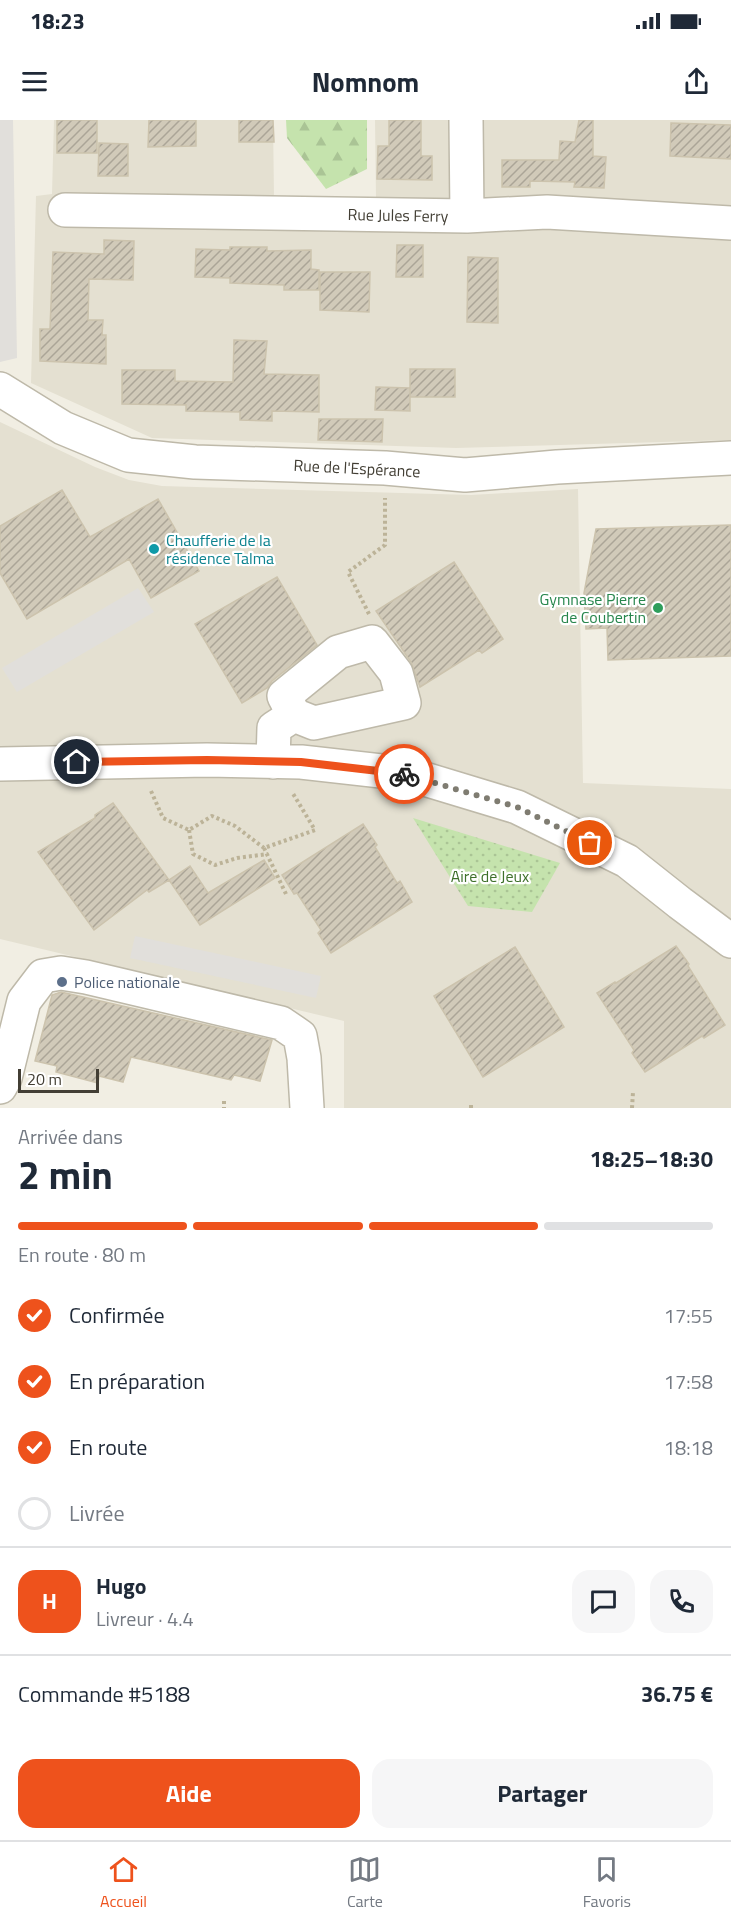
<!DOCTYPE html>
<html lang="fr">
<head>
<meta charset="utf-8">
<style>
	:root { --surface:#fff; --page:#f6f6f7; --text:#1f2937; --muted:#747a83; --line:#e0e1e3; --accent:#ee521c }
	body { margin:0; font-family:"Titillium Web",sans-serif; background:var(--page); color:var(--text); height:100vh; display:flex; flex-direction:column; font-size:22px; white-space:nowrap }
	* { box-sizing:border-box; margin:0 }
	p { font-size:20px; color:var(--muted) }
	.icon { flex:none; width:33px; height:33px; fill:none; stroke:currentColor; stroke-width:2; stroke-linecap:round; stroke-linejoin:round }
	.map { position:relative; height:988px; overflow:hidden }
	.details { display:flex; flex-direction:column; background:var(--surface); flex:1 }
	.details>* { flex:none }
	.scale { position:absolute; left:18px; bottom:15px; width:81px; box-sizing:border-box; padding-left:6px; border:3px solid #423e34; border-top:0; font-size:16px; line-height:21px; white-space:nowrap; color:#423e34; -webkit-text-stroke:4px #fff; paint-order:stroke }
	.pin { position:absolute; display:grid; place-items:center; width:51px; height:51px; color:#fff; margin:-26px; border:3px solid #fff; border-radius:50%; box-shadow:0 2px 6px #0007 }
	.courier { position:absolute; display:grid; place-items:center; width:60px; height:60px; margin:-30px; border:4px solid #ee521c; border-radius:50%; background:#fff; color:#222; box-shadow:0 2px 8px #0007 }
	.headline em { font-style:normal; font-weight:700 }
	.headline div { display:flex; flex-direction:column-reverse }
	.headline { display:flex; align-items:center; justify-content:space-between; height:102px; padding:0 18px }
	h1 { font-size:39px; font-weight:700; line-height:45px }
	.bar { display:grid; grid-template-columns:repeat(4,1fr); gap:9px 6px; align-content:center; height:72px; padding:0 18px }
	.bar i { height:8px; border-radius:4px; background:var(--line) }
	.bar .on { background:var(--accent) }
	.bar p { grid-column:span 4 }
	.line { display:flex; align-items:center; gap:15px; padding:0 18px; border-top:2px solid var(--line) }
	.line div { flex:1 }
	.round { display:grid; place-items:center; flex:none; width:63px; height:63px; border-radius:18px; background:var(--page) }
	ol { padding:0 18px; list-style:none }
	li { display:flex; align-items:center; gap:18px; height:66px }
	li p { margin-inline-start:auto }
	li .icon { padding:6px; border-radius:50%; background:var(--accent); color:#fff; stroke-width:4 }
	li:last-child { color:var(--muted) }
	li i { width:33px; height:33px; border:3px solid var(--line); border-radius:50% }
	.button { display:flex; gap:12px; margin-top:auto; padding:12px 18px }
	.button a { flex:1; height:69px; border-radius:18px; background:var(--accent); color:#fff; font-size:24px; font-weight:700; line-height:69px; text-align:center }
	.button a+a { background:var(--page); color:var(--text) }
	.status { display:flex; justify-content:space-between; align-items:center; height:42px; padding:0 30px; background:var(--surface); direction:ltr }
	.status svg { height:16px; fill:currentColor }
	header { display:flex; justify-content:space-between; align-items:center; height:78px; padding:0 18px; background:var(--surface); font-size:27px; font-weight:700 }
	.tab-bar { display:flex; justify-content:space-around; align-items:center; height:84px; border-top:2px solid var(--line); background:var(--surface); font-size:16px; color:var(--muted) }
	.tab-bar a { display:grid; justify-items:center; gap:3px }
	.tab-bar .on { color:var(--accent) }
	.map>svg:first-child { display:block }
	.residential { fill:#e4e0d1 }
	.forest { fill:url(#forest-firs) }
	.park { fill:url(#park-dots) }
	.parking { fill:#e1dfdb }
	.building { fill:url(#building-hatch); stroke:#ccc3ad; stroke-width:1.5 }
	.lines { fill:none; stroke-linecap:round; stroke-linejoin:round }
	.minor-casing { stroke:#beb9a9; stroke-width:36 }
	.path { stroke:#bcb398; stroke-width:4; stroke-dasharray:3 3; stroke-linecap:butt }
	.minor { stroke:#fff; stroke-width:33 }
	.done { stroke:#7f7c71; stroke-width:6; stroke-dasharray:0 10.8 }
	.route { stroke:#ee521c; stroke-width:8 }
	.culture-dot { fill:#0f9aa8; stroke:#fff; stroke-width:2 }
	.leisure-dot { fill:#2e9e5b; stroke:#fff; stroke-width:2 }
	.service-dot { fill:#5c6f8a; stroke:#fff; stroke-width:2 }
	.labels { text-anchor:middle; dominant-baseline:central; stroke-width:4.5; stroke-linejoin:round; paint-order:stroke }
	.street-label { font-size:16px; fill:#423e34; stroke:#fff }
	.culture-label { font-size:16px; fill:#0d838f; stroke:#fff; text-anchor:start }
	.leisure-label { font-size:16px; fill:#27864d; stroke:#fff; text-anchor:end }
	.park-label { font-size:16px; fill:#3e702b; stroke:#fff }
	.service-label { font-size:16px; fill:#4e5e75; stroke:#fff; text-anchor:start }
</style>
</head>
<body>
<div class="status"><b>18:23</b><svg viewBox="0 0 49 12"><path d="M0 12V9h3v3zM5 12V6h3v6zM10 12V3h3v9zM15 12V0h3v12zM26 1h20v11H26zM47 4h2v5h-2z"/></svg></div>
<header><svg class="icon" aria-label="menu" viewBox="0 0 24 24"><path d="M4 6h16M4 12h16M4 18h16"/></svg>Nomnom<svg class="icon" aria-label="share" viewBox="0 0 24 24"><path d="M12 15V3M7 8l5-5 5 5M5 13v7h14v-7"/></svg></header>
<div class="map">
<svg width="731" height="988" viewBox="0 0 731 988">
	<defs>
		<pattern id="forest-firs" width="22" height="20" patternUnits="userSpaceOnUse" patternTransform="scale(1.5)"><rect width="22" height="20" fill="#c5e3ad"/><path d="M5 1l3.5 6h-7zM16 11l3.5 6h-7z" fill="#aac495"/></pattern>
		<pattern id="park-dots" width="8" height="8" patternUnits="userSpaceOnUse" patternTransform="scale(1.5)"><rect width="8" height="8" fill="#c5e3ad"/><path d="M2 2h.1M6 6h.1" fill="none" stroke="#aac495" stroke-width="1.8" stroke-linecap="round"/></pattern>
		<pattern id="building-hatch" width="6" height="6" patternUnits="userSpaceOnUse" patternTransform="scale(1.5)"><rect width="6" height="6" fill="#d1cab9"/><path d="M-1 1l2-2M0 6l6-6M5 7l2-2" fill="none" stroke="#aba597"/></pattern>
	</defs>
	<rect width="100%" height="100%" fill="#f1eee3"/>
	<path class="residential" d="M54 0H273L274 77 376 78 375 0H731V320L456 328 152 318 31 263 36 76 52 74Z
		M0 302 95 347 129 360 162 366 471 375 578 369 583 663 731 669V988H344V901L0 819Z"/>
	<path class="forest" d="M286 0H367V49L326 69 287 18Z"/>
	<path class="park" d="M413 698 560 743 532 792 468 786Z"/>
	<path class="parking" d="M0 0H13L17 238 0 242Z
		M138 468 154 492 17 572 2 548Z
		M135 816 321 856 316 878 130 838Z"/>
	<path class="building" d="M57 0H97V33H57Z
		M149 0H196V26L148 27Z
		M239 0H273L274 22H239Z
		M389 0H421V36H432V60L377 59 378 26H389Z
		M579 0H593V36L606 37 604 68 574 67 575 62 530 61V67H502V40H559L560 21 575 22Z
		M671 3 731 5V39L670 36Z
		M99 23 128 24V56H98Z
		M104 120 134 121 133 160 89 159 88 200H103L102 215H106V244L40 241V209H50L53 132 104 134Z
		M397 125H423V157H396Z
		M230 127H267V131L311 130V149L319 150V170H284V165L230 163V158L195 157 196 129 230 130Z
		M468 137 498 138V203L467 202Z
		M320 152H370L369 192 320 190Z
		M234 220 267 221 264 254 319 255V292L272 291V301L240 300V292L186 291V285L122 284V250H175V261L233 262Z
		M410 249H455V277H410Z
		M376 267 410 268V291L375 290Z
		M319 299H383L382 322 318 320Z
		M62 370 90 417 158 379 199 451 151 478 129 439 27 499 0 453V406Z
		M731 405V536L608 540 607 508 586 509 584 473 596 409Z
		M454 442 503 519 482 533 479 530 420 567 411 542 376 491Z
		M277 457 317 525 272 561 267 568 242 583 195 504Z
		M113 683 169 760 149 772 147 770 94 810 38 732 95 698V695Z
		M363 704 377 725 375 727 397 763 400 761 412 782 331 833 318 813 321 810 297 773 294 774 282 755Z
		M264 740 275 758 200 805 169 760 190 746 208 773Z
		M676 826 689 844 688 846 725 905 704 918 702 916 645 952 632 933 634 930 597 873 615 862 616 863Z
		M515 827 564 907 483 957 434 876Z
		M61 872 272 920 260 961 234 955 231 960 131 937 123 962 99 956 98 963 56 952 57 946 35 941 52 875Z"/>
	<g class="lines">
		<g class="minor-casing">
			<path id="minor" d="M466 0 467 96
				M65 90 467 96 547 92 731 103
				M0 269 63 308 128 335 195 342 385 348 465 355 557 347 731 338
				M273 642 274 608 294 595 314 603 404 583 396 553 372 522 338 532 284 576 294 595
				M0 644 207 640 301 642 408 654 517 687 627 741 680 783 731 821
				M0 967 5 958 24 881 43 856 61 853 86 857 281 903 300 916 304 938 307 988"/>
		</g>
		<path class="path" d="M369 494 348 452 385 425V378
			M151 671 163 698 189 710 212 696 235 706 264 728
			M189 710 193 734 215 745 237 738 268 734
			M286 774 264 728 315 710 292 672
			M224 981V988
			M471 988V984
			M632 988 633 972"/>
		<use href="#minor" class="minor"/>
	</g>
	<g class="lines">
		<path class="done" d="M404 654 517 687 590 723"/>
		<path class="route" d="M77 642 207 640 301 642 404 654"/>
	</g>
	<circle class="culture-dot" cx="154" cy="429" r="6"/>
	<circle class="leisure-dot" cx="658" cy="488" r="6"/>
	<circle class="service-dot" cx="62" cy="862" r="6"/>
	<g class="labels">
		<g class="street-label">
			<text transform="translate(398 95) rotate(1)">Rue Jules Ferry</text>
			<text transform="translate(357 348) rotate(3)">Rue de l'Espérance</text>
		</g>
		<g class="culture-label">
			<text x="166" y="420">Chaufferie de la<tspan x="166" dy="18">résidence Talma</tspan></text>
		</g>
		<g class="leisure-label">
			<text x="646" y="479">Gymnase Pierre<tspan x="646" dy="18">de Coubertin</tspan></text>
		</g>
		<g class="park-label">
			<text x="490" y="756">Aire de Jeux</text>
		</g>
		<g class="service-label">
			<text x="74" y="862">Police nationale</text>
		</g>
	</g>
</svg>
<div class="scale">20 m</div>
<div class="pin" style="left:590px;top:723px;background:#ea580c"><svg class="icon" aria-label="bag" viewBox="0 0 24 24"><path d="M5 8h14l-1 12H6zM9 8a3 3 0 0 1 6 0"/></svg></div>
<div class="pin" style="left:77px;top:642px;background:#1f2937"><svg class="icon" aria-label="home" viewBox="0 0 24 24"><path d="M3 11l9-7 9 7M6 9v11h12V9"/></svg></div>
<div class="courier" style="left:404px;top:654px"><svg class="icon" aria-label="bike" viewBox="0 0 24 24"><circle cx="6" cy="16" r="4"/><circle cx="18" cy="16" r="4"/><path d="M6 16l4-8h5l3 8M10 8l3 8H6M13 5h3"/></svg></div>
</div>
<section class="details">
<div class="headline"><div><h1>2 min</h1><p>Arrivée dans</p></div><em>18:25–18:30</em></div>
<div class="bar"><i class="on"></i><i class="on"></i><i class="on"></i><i></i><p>En route · 80 m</p></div>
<ol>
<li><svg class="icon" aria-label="check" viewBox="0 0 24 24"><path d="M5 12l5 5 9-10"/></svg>Confirmée<p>17:55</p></li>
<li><svg class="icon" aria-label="check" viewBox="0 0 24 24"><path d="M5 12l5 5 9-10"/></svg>En préparation<p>17:58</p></li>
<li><svg class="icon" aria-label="check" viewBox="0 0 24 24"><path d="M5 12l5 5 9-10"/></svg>En route<p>18:18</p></li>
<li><i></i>Livrée</li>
</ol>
<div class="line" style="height:108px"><b class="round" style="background:var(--accent);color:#fff">H</b><div><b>Hugo</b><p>Livreur · 4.4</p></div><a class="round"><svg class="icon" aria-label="chat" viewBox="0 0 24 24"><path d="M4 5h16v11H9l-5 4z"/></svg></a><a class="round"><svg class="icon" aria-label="phone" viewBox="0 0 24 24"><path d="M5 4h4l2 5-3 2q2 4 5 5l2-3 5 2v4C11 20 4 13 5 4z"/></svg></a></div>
<div class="line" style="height:78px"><div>Commande #5188</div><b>36.75 €</b></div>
<div class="button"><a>Aide</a><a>Partager</a></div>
</section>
<nav class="tab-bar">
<a class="on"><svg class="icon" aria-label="home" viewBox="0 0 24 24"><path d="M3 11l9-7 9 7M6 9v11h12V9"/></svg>Accueil</a>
<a><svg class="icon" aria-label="map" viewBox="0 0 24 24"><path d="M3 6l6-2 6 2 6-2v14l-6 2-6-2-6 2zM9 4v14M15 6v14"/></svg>Carte</a>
<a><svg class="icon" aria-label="saved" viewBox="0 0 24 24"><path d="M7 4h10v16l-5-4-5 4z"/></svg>Favoris</a>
</nav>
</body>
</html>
